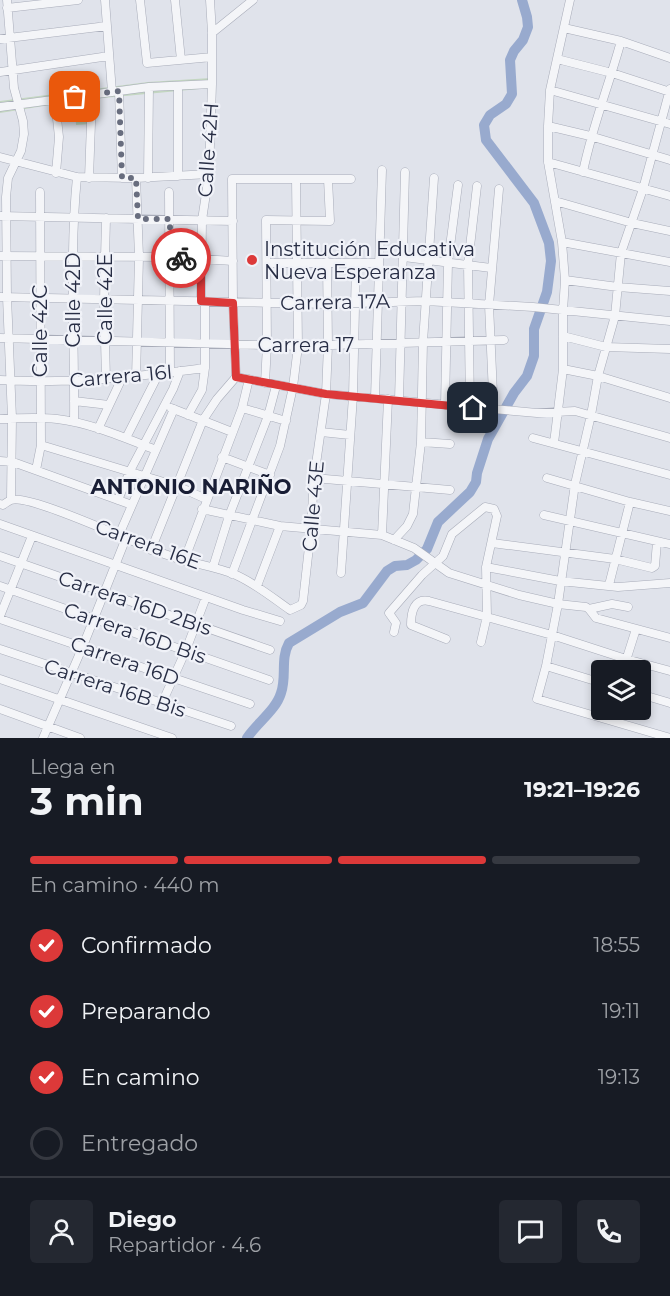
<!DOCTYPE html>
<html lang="es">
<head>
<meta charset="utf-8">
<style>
	:root { --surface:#171b24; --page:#242831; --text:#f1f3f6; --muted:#9ea1a6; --line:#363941; --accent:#dc3939 }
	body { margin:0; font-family:Montserrat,sans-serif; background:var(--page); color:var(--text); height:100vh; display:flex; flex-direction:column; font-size:22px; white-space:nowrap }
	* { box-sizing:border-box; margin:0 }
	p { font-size:20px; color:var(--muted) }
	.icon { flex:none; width:33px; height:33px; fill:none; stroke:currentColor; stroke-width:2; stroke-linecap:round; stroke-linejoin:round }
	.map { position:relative; height:738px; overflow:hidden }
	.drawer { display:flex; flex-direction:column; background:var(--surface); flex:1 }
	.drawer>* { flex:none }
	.tools { position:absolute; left:591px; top:660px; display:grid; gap:12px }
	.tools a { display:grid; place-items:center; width:60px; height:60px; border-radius:6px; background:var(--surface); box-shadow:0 3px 9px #0003; font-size:30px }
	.pin { position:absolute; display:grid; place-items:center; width:51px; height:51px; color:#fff; margin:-26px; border-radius:12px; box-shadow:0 3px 9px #0006 }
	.courier { position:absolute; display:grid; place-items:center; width:60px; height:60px; margin:-30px; border:4px solid #dc3939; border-radius:50%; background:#fff; color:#222; box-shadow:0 2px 8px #0007 }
	.headline em { font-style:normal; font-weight:700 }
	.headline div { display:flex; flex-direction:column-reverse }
	.headline { display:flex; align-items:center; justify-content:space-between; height:102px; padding:0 30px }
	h1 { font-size:39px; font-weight:700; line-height:45px }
	.bar { display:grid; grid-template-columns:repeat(4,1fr); gap:9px 6px; align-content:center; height:72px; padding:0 30px }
	.bar i { height:8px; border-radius:4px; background:var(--line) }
	.bar .active { background:var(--accent) }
	.bar p { grid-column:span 4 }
	.line { display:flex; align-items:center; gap:15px; padding:0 30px; border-top:2px solid var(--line) }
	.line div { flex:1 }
	.round { display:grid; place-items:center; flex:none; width:63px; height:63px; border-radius:6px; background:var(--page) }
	ol { padding:0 30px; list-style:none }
	li { display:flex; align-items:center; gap:18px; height:66px }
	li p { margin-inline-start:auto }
	li .icon { padding:6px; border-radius:50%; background:var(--accent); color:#fff; stroke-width:4 }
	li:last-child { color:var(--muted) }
	li i { width:33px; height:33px; border:3px solid var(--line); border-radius:50% }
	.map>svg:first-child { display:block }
	.green { fill:#c3d6c1 }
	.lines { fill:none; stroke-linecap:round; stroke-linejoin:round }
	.river { stroke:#98aace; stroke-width:10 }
	.minor-casing { stroke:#a8acb9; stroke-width:9 }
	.minor { stroke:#f4f5f8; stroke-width:8 }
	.done { stroke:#686d7e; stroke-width:6; stroke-dasharray:0 10.8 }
	.route { stroke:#dc3939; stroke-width:8 }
	.poi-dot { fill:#dc3939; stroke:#f0f2f8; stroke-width:2 }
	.labels { text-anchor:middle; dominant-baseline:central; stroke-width:4.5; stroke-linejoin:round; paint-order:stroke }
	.street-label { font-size:20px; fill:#272d44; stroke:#f0f2f8 }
	.poi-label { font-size:20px; fill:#272d44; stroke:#f0f2f8; text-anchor:start }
	.neighbourhood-label { font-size:21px; font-weight:bold; fill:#191e35; stroke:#f0f2f8 }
</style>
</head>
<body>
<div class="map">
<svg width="670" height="738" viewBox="0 0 670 738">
	<rect width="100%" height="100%" fill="#e0e3eb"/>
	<path class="green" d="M211 78 210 88 93 99 92 124 76 125 75 101 0 113V101L148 82Z"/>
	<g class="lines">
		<path class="river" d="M247 738C257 723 276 710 281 693 287 676 280 659 289 643L340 612 363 603 387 571 395 566 407 565 416 560 427 549 438 522 470 492 476 482 477 473 488 439 514 393 527 376 534 356V329L547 292 551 261 549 243 534 203 486 140 484 125 490 115 506 104 512 94 510 60 514 51 523 40 528 27 527 17 522 0"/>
		<g class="minor-casing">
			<path id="minor" d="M7 0 14 88 23 121 24 134 21 151 8 178 6 197 7 297 12 418 11 499
				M105 0 112 92
				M140 0 147 63 212 57
				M175 0 181 60
				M7 8 78 0
				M564 28 621 41 670 58
				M212 33 253 0
				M0 39 107 26
				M557 59 612 73 670 92
				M0 72 109 56
				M178 86V176
				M670 89 643 189 621 253 615 316 598 376 591 415 575 484 558 604 546 666 537 699 670 738
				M550 90 670 124
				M119 91 122 178
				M55 100 59 137 56 173
				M0 107 149 87 212 84
				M548 126 590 136 670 160
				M0 157 77 177 136 178 209 174
				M548 162 670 196
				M583 172C592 127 609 85 621 41
				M89 178 92 95
				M136 178 139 257 136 378
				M148 178 149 87
				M169 192 170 372
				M555 201 632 223 670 231
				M0 216 233 221
				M106 218 104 300 106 380
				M562 242 670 262
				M0 256 170 257 233 261
				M404 257 491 268
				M267 263H379
				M565 280 618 287 670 291
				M0 297 327 304 425 301 533 307 670 321
				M201 301 202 220 209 174 212 84V33L210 0
				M563 336 606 347 670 349
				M0 338 298 346 504 340
				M563 369 598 376 670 398
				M236 377 326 394 537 413 575 411 670 438
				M0 380C71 384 135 377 205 368
				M265 383 267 345 266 220 330 221 328 179
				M493 394 489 305 499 189
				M375 398 382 170
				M399 400 405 172
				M74 401 109 405
				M445 405 448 262 458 185
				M171 408 232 432
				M242 408 286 421
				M470 408 468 264 477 186
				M188 415 202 390 205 368V301
				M0 419C19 418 38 417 57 419 91 423 125 438 156 450
				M74 422C75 341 69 259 77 177
				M98 429 122 378
				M321 432 350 435
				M126 438 158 375
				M533 438 670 475
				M421 442 450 444
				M554 443 563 369V311L565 280 562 242 548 162V126L550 90 570 0
				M41 445 177 486 206 499
				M222 457 270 475
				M0 461 13 462 132 505
				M36 470 41 445 40 192
				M314 478 450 490
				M547 478 630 502 670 511
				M118 500 130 471 173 389 180 371
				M0 504 3 505C6 503 8 501 11 500 29 493 145 548 170 556 192 564 215 566 236 575 256 584 273 598 290 610L301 605 303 601 311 529 314 478 326 394 328 345 327 262
				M202 509 280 526 382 535 414 548 449 573 519 595 558 604 586 607 589 609 596 618 670 638
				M544 515 670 544
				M0 524 243 610 280 621
				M119 535 174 409
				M382 535 388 399
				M394 540 407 526 413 514 421 442 423 342 434 178
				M492 543 615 559 652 568 655 566 657 542
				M151 550 203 420 217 399 236 377 233 303 232 179H351
				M0 556 270 650
				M184 561 242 408 249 379
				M213 567 229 516 268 416 276 386
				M486 567 560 581 618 587 670 583
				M341 573 353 396 356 263
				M232 574 280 446 293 387 298 346 296 179
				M609 585 630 502
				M0 586 269 680
				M257 586 280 526
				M589 609 612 604 628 607
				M0 616 32 536
				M0 619 250 704
				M394 632 396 623 389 613 422 575 443 556 452 534 485 507 494 509 497 516 486 567 487 616 481 642
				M446 639 411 625C411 612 414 598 429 601L552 635 626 659 670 671
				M0 649 231 726
				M546 666 602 683
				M623 670 636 629
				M0 679 172 738
				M640 694 670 703
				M162 703 186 650 206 597
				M0 709 80 738
				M610 720 612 710
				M43 738 83 646 126 538"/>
		</g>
		<use href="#minor" class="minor"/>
	</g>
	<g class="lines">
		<path class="done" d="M75 97 119 91 122 178H136L138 219H170V257L181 258"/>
		<path class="route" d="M181 258 201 259V301L233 303 236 377 326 394 473 408"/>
	</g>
	<circle class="poi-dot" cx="252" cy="260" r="6"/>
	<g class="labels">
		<g class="street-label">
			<text transform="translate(208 150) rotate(-86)">Calle 42H</text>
			<text transform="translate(105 299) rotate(-90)">Calle 42E</text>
			<text transform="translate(73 300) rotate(-90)">Calle 42D</text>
			<text transform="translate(335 302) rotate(-1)">Carrera 17A</text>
			<text transform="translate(40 331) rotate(-90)">Calle 42C</text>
			<text x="306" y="345">Carrera 17</text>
			<text transform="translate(121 376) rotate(-5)">Carrera 16I</text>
			<text transform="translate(313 506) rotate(-85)">Calle 43E</text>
			<text transform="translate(148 544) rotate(20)">Carrera 16E</text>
			<text transform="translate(135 603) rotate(19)">Carrera 16D 2Bis</text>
			<text transform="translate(135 633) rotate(19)">Carrera 16D Bis</text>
			<text transform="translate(125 661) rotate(19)">Carrera 16D</text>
			<text transform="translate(115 688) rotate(18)">Carrera 16B Bis</text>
		</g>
		<g class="poi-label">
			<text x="264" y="249">Institución Educativa<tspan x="264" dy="23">Nueva Esperanza</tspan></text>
		</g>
		<g class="neighbourhood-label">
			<text x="191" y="486">ANTONIO NARIÑO</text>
		</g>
	</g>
</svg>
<div class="tools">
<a><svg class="icon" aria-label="layers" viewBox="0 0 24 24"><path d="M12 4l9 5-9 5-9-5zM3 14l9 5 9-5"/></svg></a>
</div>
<div class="pin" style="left:75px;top:97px;background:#ea580c"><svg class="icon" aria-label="bag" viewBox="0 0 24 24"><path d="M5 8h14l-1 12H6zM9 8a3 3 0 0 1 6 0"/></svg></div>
<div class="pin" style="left:473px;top:408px;background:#1f2937"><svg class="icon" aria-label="home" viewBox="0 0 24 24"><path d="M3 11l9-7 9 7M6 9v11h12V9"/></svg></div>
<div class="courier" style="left:181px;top:258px"><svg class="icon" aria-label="bike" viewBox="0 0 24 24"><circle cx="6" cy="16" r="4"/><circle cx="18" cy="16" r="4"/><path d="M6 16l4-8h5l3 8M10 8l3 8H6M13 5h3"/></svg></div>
</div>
<section class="drawer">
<div class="headline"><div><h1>3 min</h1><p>Llega en</p></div><em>19:21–19:26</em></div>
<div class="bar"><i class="active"></i><i class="active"></i><i class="active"></i><i></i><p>En camino · 440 m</p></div>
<ol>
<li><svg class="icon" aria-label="check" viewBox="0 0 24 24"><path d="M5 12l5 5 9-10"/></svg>Confirmado<p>18:55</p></li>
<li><svg class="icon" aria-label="check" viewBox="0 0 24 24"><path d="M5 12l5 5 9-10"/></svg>Preparando<p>19:11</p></li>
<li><svg class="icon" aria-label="check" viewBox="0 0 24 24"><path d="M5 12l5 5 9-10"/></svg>En camino<p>19:13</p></li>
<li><i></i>Entregado</li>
</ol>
<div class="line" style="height:108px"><a class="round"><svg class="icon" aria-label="person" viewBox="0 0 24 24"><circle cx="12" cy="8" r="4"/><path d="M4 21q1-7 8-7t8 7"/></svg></a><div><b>Diego</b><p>Repartidor · 4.6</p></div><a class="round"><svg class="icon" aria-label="chat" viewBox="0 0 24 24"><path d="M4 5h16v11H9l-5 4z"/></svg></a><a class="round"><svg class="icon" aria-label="phone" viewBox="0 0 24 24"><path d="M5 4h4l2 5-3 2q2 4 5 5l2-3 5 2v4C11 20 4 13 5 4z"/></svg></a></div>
</section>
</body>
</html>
